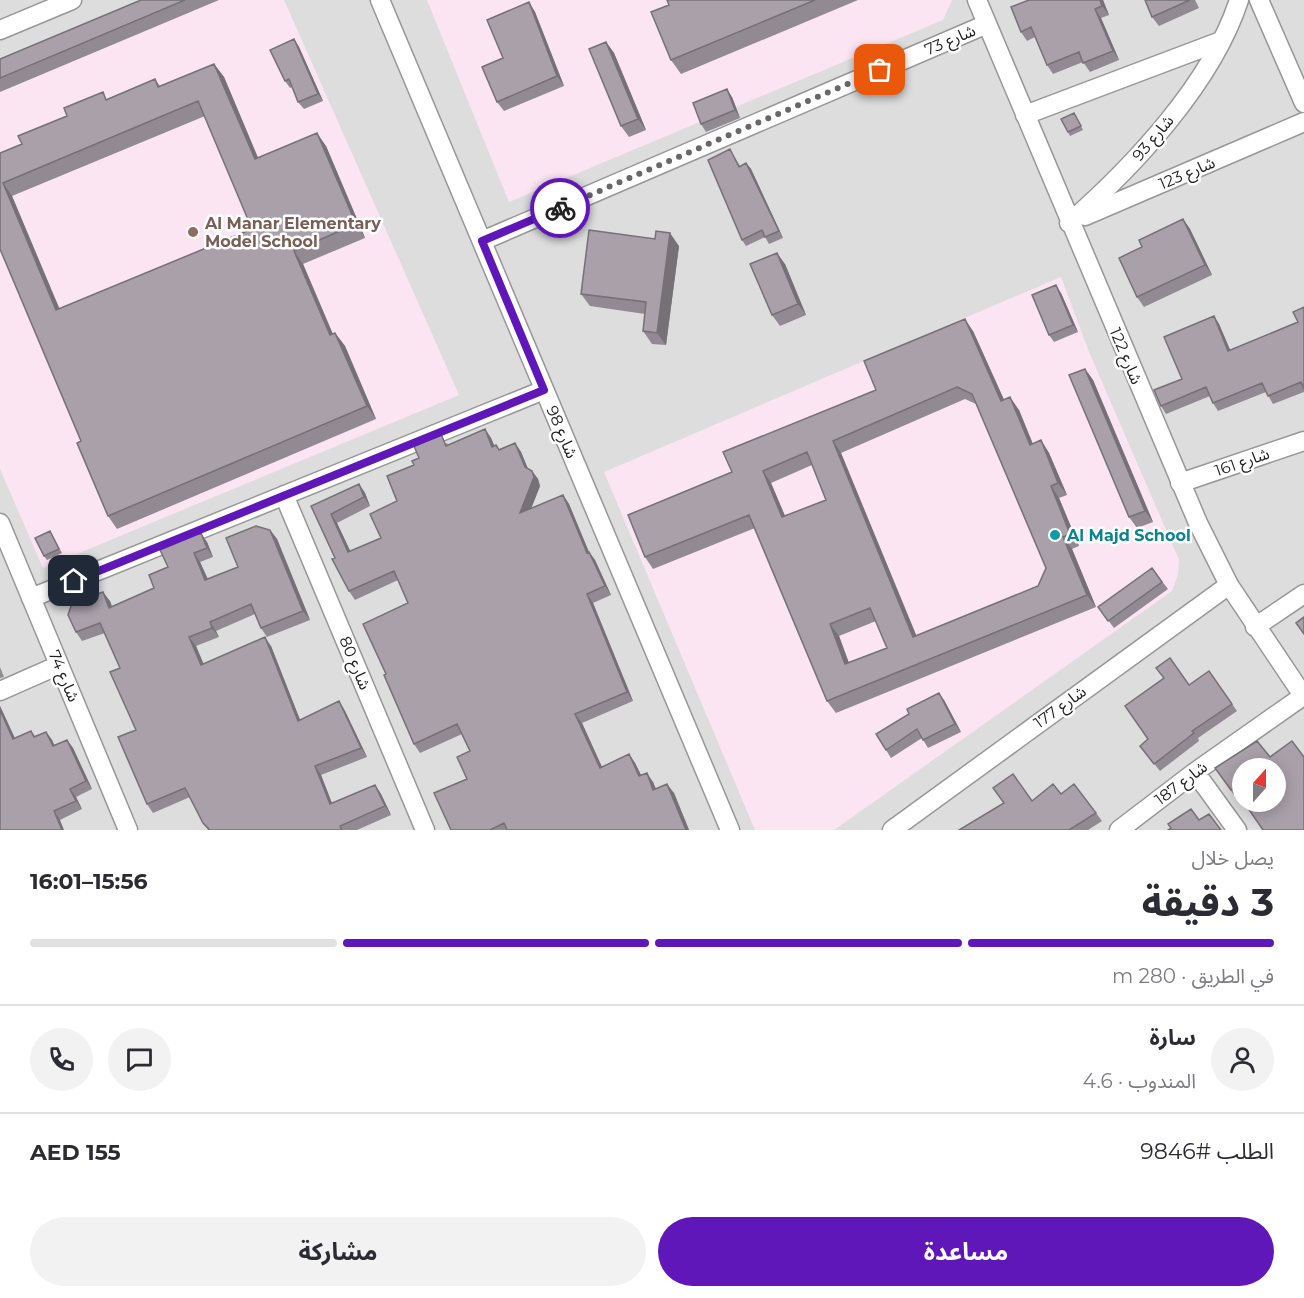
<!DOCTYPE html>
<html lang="ar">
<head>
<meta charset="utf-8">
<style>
	:root { --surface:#fff; --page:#f2f2f3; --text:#2b2b33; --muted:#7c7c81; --line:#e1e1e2; --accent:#5f17ba }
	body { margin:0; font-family:Montserrat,"Noto Sans Arabic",sans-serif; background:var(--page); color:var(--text); direction:rtl; height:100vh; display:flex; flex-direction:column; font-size:22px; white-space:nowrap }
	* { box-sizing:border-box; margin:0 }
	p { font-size:20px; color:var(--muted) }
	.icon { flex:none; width:33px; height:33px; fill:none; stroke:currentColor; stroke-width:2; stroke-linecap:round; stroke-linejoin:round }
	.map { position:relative; height:830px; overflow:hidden; direction:ltr }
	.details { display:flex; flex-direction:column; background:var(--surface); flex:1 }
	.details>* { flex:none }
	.needle { width:39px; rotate:21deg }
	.fabs { position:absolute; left:1232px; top:758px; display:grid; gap:12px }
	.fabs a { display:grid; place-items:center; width:54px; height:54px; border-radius:50%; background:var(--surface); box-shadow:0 3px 15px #0003; font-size:30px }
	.pin { position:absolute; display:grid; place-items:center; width:51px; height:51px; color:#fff; margin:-26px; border-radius:12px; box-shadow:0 3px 9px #0006 }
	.courier { position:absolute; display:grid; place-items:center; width:60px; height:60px; margin:-30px; border:4px solid #5f17ba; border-radius:50%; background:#fff; color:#222; box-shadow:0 2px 8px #0007 }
	.summary em { font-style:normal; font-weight:700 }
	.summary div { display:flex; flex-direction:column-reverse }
	.summary { display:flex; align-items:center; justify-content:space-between; height:102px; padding:0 30px }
	h1 { font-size:39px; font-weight:700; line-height:45px }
	.bar { display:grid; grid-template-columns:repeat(4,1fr); gap:9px 6px; align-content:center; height:72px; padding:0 30px }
	.bar i { height:8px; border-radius:4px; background:var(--line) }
	.bar .active { background:var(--accent) }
	.bar p { grid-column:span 4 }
	.line { display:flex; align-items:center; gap:15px; padding:0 30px; border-top:2px solid var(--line) }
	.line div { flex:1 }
	.round { display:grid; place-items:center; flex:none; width:63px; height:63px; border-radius:32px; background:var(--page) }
	.action { display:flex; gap:12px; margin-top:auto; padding:12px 30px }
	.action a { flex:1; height:69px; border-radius:36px; background:var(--accent); color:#fff; font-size:24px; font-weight:700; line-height:69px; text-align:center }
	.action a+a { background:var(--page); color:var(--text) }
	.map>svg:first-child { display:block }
	.residential { fill:#deddde; fill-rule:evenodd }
	.education { fill:#fce5f2 }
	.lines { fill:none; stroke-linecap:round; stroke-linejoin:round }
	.minor-casing { stroke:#979797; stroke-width:21 }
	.minor { stroke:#fff; stroke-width:18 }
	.wall { fill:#918a92; fill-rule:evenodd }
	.shaded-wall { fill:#767077 }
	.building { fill:#a9a0aa; stroke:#767077; stroke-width:1.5; fill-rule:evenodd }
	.done { stroke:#696668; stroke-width:6; stroke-dasharray:0 10.8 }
	.route { stroke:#5f17ba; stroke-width:8 }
	.education-dot { fill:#8d6e63; stroke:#fff; stroke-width:2 }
	.culture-dot { fill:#0f9aa8; stroke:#fff; stroke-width:2 }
	.labels { text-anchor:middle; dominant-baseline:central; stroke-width:5; stroke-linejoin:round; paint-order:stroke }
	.street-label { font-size:16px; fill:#202020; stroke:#fff }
	.education-label { font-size:16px; font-weight:bold; fill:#785e54; stroke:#fff; text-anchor:start }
	.culture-label { font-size:16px; font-weight:bold; fill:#0d838f; stroke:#fff; text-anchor:start }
</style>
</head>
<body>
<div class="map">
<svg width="1304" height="830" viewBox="0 0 1304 830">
	<rect width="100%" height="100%" fill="#f0e8ef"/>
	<path class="residential" d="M0 0H1304V830H0ZM1242 768H1275V801H1242Z"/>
	<path class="education" d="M154 0H284L459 395 43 568 0 469V68Z
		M427 0H952L943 20 509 202Z
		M1061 277 1089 352 1179 560 1178 574 1172 591 834 830H755L604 472Z"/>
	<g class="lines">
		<g class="minor-casing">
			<path id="minor" d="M380 0 730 830
				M977 0 1198 523 1229 585 1304 697
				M1259 0 1304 103
				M0 30 72 0
				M1025 115 1221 41
				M1085 216 1304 122
				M1069 223C1134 166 1212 83 1239 0
				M482 241 987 24
				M1180 483 1304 441
				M284 495 425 830
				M0 523 128 830
				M31 598 544 390
				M1255 627 1304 594
				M0 691 59 665
				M1195 772 1237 830
				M892 830 1229 585
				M1119 830 1195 772 1303 696"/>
		</g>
		<use href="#minor" class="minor"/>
	</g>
	<path class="wall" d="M141 0H219L0 92V59Z
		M667 0H858L681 74 671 60 669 5Z
		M1029 0H1103L1109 15 1101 18 1119 60 1090 72 1083 62 1053 74 1047 65 1035 37 1027 41 1021 32Z
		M1145 0H1195L1199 8 1159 26 1152 17Z
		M529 2 535 12 564 86 504 111 497 102 503 58Z
		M294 39 299 47 323 101 304 109 298 102 292 87 290 88 285 81Z
		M606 42 614 53 646 130 629 137 621 126Z
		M214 64 224 77 258 158 326 146 365 238 303 264 333 334 335 333 345 346 376 419 117 529 108 516 81 441 0 249V153L22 144 107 99 155 79 160 86ZM205 116 252 229 59 309 12 196Z
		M732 97 740 118 706 132 701 124Z
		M1074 113 1083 130 1070 136 1068 132Z
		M734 156 740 166 746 163 751 169 783 238 769 244 765 237 746 246 742 240Z
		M1183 219 1190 229 1212 275 1144 307 1137 297 1142 247Z
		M655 239 679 246 666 345 652 344 643 331 645 314 590 306 581 294Z
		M785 264 806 315 780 326 772 315Z
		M1061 293 1078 332 1054 342 1049 335Z
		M1304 307V392L1273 404 1266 392 1218 411 1213 403 1210 396 1166 414 1161 406 1182 379 1214 316 1219 324 1230 350 1298 322Z
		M973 331 1004 400 1019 410 1033 444 1041 440 1049 453 1067 495 1059 498 1079 546 1072 549 1096 607 836 713 827 701 755 528 653 569 645 557 732 472 876 390ZM965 399 976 404 1046 568 1038 586 916 636 841 453ZM812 465 826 500 785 516 771 483ZM876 621 887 648 849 663 839 636Z
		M1085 369 1093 380 1153 522 1137 528 1129 517Z
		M485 429 491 438 494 446 496 445 499 449 515 443 521 452 528 469 532 471 538 479 540 486 531 508 563 495 569 504 589 552 595 560 611 595 593 603 633 701 582 723 602 767 629 754 635 763 641 775 653 782 656 789 674 793 689 830H451L467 779 470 751 462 734 420 753 414 744 386 674 408 603 398 580 355 600 349 591 335 558 311 506 359 484 365 493 370 506 337 523 350 551 381 538 414 465 419 458 447 443 448 445Z
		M270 530 277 539 310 620 267 637 261 628 255 614 216 631 219 637 196 646 203 664 271 646 300 720 339 701 345 711 367 757 321 775 332 803 375 785 381 794 391 815 357 830H208L203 823 190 797 153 813 147 804 136 730 120 668 105 633 82 641 76 632 110 601 112 606 154 588 168 567 207 542 213 557 200 562 208 579 238 567Z
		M50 531 62 553 47 560 44 556Z
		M1152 568 1168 589 1114 628 1098 607Z
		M0 667 4 677 0 678Z
		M1209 671 1237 711 1198 738 1199 741 1160 771 1140 746 1148 739 1189 685Z
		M944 700 961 732 928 748 922 738 891 758 876 734Z
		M0 706 15 738 31 731 35 736 46 732 52 740 54 745 67 740 73 748 92 789 76 797 82 809 60 820 0 830Z
		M1257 741 1240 796 1236 798 1215 768Z
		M1061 794 1096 813 1102 821 1088 830H959L1032 801Z"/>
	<path class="shaded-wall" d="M1100 0H1103L1109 15 1102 6Z
		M529 2 535 12 564 86 557 76Z
		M1095 9 1101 18 1119 60 1113 51Z
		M294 39 299 47 323 101 318 94Z
		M606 42 614 53 646 130 638 119Z
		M214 64 224 77 264 172 255 159Z
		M727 89 732 97 740 118 735 110Z
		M317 133 326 146 365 238 356 224Z
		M746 163 751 169 783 238 779 231Z
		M3 183 12 196 66 324 56 310Z
		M1183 219 1190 229 1212 275 1205 265Z
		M670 233 679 246 666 345 657 333Z
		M294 251 303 264 339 349 330 335Z
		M777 253 785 264 806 315 798 304Z
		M1056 285 1061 293 1078 332 1073 325Z
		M1214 316 1219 324 1234 359 1228 351Z
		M965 319 973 331 1010 413 1001 401Z
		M335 333 345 346 376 419 367 406Z
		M1085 369 1093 380 1153 522 1145 511Z
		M1010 397 1019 410 1038 457 1030 445Z
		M485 429 491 438 499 456 492 447Z
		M1041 440 1049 453 1067 495 1058 483Z
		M833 441 841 453 922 649 913 637Z
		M515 443 521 452 531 476 525 467Z
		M532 471 538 479 540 486 526 522 520 513Z
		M763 471 771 483 791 530 782 517Z
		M359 484 365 493 370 506 364 497Z
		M1051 486 1059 498 1079 546 1070 534Z
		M563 495 569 504 593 562 587 553Z
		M331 514 337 523 355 561 348 552Z
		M270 530 277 539 310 620 303 611Z
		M201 533 207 542 213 557 207 548Z
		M1063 537 1072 549 1096 607 1087 595Z
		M589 552 595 560 611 595 605 586Z
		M194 553 200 562 212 589 205 580Z
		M103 592 110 601 115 617 109 608Z
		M587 594 593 603 633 701 627 692Z
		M210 622 216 631 219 637 212 628Z
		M830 624 839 636 854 677 845 664Z
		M189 637 196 646 208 674 201 665Z
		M265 637 271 646 304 730 298 721Z
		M939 693 944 700 961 732 955 724Z
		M339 701 345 711 367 757 361 748Z
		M0 706 19 748 13 739 0 710Z
		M575 714 582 723 606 776 600 768Z
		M46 732 52 740 59 755 53 746Z
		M67 740 73 748 92 789 86 781Z
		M629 754 635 763 646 785 639 776Z
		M315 766 321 775 336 814 330 804Z
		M647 773 653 782 660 799 653 790Z
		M667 784 674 793 689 830H686Z
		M375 785 381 794 391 815 385 806Z
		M70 789 76 797 82 809 76 801Z
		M54 811 60 820 64 830H62Z"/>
	<path class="building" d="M141 0H185L0 78V59Z
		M667 0H815L671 60 651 12 669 5Z
		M1029 0H1100L1102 6 1095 9 1113 51 1083 63 1079 52 1047 65 1031 27 1021 32 1011 7Z
		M1145 0H1190L1152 17Z
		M529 2 557 76 497 102 482 67 503 58 487 20Z
		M294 39 318 94 298 102 289 79 285 81 270 50Z
		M606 42 638 119 621 126 589 49Z
		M214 64 255 159 317 133 356 224 294 251 330 335 335 333 367 406 108 516 77 443 81 441 0 249V153L22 144 18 136 67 116 64 108 103 92 106 100 155 79 158 87ZM198 101 252 229 56 310 3 183Z
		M727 89 735 110 701 124 693 103Z
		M1074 113 1081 126 1068 132 1061 119Z
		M730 149 739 167 746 163 779 231 765 237 762 230 742 240 708 160Z
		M1183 219 1205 265 1137 297 1119 258 1142 247 1139 240Z
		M589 230 655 239 656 231 670 233 657 333 643 331 646 302 581 294Z
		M777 253 798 304 772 315 750 264Z
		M1056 285 1073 325 1049 335 1032 295Z
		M1304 307V389L1301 382 1268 396 1262 383 1213 403 1206 387 1161 406 1154 390 1182 379 1164 337 1214 316 1228 351 1298 322 1293 312Z
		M965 319 1001 401 1010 397 1030 445 1041 440 1058 483 1051 486 1070 534 1063 537 1087 595 827 701 749 515 645 557 628 515 732 472 723 452 876 390 864 361ZM957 387 972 394 1046 568 1038 586 913 637 833 441ZM807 452 826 500 782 517 763 471ZM870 608 887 648 845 664 830 624Z
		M1085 369 1145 511 1129 517 1069 375Z
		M485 429 492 447 496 445 499 450 515 443 525 467 532 471 534 477 520 513 563 495 587 553 589 552 605 586 587 594 627 692 575 714 600 768 629 754 639 776 647 773 653 790 667 784 686 830H507L504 823 490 830H451L434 793 467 779 457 757 470 751 457 724 414 744 384 675 386 674 363 624 408 603 394 571 349 591 332 559 335 558 311 506 359 484 364 497 331 514 348 552 381 538 370 514 397 501 387 476 414 465 412 461 419 458 414 446 441 434 446 446Z
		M256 526 270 530 303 611 261 628 251 604 210 622 212 628 189 637 201 665 265 637 298 721 339 701 361 748 315 766 330 804 375 785 385 806 340 826 342 830H210L203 823 185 788 147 804 118 737 136 730 110 672 120 668 100 623 76 632 68 615 72 603 103 592 109 608 154 588 149 575 168 567 160 550 201 533 207 548 194 553 205 580 238 567 226 538Z
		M50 531 59 549 44 556 35 538Z
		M1152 568 1162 582 1108 621 1098 607Z
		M1304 617V634L1296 623Z
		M1170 658 1189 685 1209 671 1232 704 1192 731 1194 733 1154 764 1140 746 1148 739 1125 706 1164 678 1156 668Z
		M939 693 955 724 923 740 917 729 886 750 876 734 909 714 907 709Z
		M0 710 13 739 31 731 34 737 46 732 53 746 67 740 86 781 70 789 76 801 54 811 62 830H0Z
		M1257 741 1270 757 1292 741 1304 757V830H1263L1243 801H1275V768H1242V799L1234 788 1231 790 1215 768Z
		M1013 774 1032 801 1053 784 1061 794 1074 784 1096 813 1069 830H959L1004 803 993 788Z
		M1191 809 1199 820 1209 814 1221 830H1168L1171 828 1168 824Z"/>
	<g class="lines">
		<path class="done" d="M560 208 880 70"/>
		<path class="route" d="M74 581 544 390 482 241 560 208"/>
	</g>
	<circle class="education-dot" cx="193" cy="232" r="6"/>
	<circle class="culture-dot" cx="1055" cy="535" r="6"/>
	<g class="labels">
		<g class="street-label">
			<text transform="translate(950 40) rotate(-23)">شارع 73</text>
			<text transform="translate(1153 138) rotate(-50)">شارع 93</text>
			<text transform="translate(1187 173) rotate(-23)">شارع 123</text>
			<text transform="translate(1126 356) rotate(67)">شارع 122</text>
			<text transform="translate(562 432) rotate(67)">شارع 98</text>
			<text transform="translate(1242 462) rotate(-19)">شارع 161</text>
			<text transform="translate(355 663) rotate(67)">شارع 80</text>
			<text transform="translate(64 676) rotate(67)">شارع 74</text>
			<text transform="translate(1060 707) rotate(-36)">شارع 177</text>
			<text transform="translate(1181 783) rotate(-37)">شارع 187</text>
		</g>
		<g class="education-label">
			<text x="205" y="223">Al Manar Elementary<tspan x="205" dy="18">Model School</tspan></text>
		</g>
		<g class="culture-label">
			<text x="1067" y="535">Al Majd School</text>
		</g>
	</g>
</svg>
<div class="fabs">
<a><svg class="needle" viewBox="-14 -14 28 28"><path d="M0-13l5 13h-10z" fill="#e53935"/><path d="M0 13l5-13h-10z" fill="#7c7c81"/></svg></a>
</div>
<div class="pin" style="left:880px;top:70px;background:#ea580c"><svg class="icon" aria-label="bag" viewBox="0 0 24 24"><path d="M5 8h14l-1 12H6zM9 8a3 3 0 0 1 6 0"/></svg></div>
<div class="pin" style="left:74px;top:581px;background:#1f2937"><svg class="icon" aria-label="home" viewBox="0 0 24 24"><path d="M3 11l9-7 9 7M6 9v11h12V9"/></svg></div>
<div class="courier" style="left:560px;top:208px"><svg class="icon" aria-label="bike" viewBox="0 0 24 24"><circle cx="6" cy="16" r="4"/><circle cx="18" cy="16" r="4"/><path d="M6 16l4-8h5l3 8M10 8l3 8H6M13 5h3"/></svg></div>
</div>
<section class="details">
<div class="summary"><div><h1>3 دقيقة</h1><p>يصل خلال</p></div><em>15:56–16:01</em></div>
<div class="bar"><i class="active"></i><i class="active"></i><i class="active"></i><i></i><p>في الطريق · 280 m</p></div>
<div class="line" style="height:108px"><a class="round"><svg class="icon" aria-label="person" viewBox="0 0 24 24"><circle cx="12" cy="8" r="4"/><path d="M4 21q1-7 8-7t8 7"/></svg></a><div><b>سارة</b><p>المندوب · 4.6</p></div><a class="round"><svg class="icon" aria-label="chat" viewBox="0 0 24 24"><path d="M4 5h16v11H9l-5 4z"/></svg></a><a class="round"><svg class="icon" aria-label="phone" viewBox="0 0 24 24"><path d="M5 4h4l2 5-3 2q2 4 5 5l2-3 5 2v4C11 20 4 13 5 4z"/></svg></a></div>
<div class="line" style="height:78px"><div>الطلب #9846</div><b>AED 155</b></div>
<div class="action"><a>مساعدة</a><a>مشاركة</a></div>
</section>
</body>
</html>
